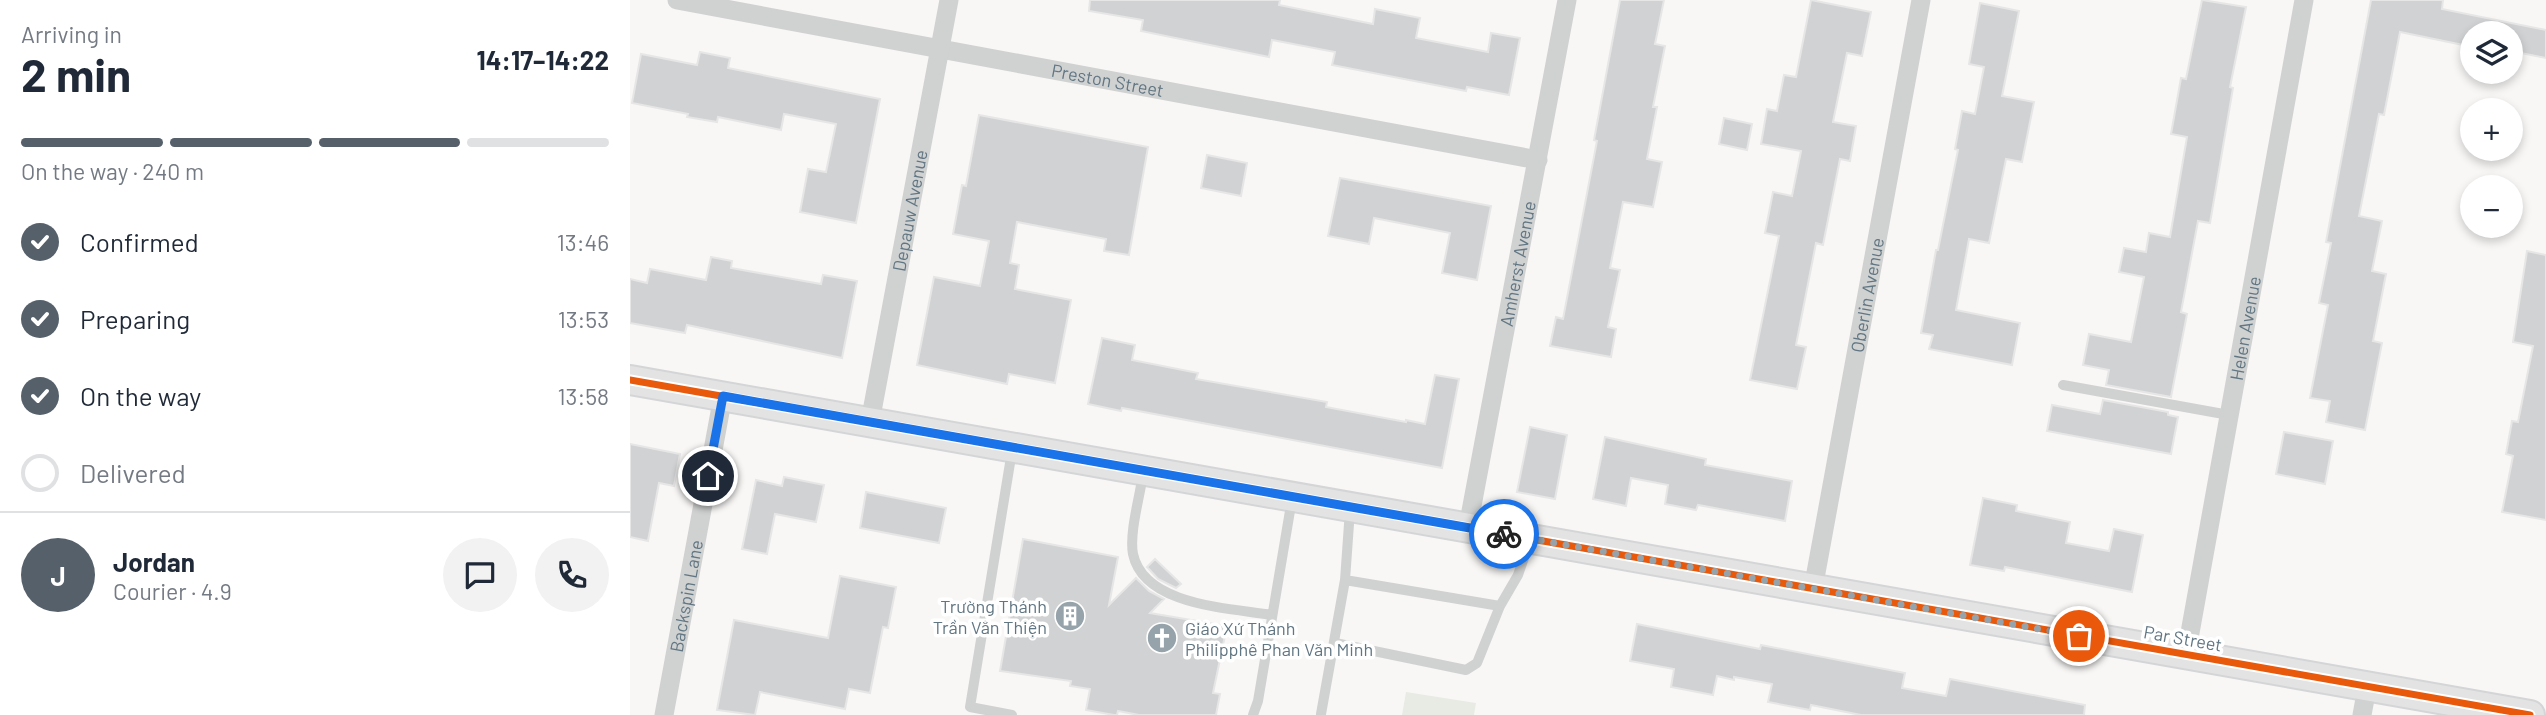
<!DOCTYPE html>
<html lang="en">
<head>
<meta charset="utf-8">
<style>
	:root { --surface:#fff; --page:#f2f2f3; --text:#1f2937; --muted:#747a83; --line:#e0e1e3; --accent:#55606b }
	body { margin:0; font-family:Barlow,sans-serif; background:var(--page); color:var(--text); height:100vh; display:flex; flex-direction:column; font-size:26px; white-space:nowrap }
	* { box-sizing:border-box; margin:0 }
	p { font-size:23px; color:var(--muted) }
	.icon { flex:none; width:38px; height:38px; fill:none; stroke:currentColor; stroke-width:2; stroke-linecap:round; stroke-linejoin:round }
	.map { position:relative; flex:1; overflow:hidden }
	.details { display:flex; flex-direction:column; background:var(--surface); width:630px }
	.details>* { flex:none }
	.fabs { position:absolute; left:1830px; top:21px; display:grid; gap:14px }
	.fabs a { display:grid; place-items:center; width:63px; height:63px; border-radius:50%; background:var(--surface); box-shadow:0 4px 10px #0003; font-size:35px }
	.pin { position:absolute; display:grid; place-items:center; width:60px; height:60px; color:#fff; margin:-30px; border:4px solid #fff; border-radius:50%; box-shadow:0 2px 7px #0007 }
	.courier { position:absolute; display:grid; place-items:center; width:70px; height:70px; margin:-35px; border:5px solid #1a73e8; border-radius:50%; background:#fff; color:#222; box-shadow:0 2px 9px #0007 }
	.head em { font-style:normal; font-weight:700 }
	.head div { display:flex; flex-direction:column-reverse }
	.head { display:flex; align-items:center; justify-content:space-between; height:119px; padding:0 21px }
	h1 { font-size:46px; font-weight:700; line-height:52px }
	.bar { display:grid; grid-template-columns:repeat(4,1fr); gap:10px 7px; align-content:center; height:84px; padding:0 21px }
	.bar i { height:9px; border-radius:5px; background:var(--line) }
	.bar .current { background:var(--accent) }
	.bar p { grid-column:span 4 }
	.line { display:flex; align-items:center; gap:18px; padding:0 21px; border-top:2px solid var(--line) }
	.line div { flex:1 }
	.round { display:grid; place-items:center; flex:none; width:74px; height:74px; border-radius:37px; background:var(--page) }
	ol { padding:0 21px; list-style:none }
	li { display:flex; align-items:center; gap:21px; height:77px }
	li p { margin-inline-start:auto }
	li .icon { padding:7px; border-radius:50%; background:var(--accent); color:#fff; stroke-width:4 }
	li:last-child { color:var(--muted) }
	li i { width:38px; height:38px; border:4px solid var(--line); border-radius:50% }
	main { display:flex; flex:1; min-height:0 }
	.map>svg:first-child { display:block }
	.green { fill:#e8ebe4 }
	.building { fill:#d1d2d3; stroke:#e7e6e6; stroke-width:2 }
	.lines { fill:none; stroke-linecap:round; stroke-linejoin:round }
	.secondary-casing { stroke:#d4d5d6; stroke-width:32 }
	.lane { stroke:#d0d1d1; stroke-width:10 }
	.street { stroke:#d0d1d1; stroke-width:19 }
	.secondary { stroke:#e3e3e3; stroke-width:28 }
	.cycleway-casing { stroke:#fff; stroke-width:11 }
	.cycleway { stroke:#e8590c; stroke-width:7 }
	.done { stroke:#96a3ab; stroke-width:7; stroke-dasharray:0 12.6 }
	.route { stroke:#1a73e8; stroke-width:9 }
	.labels { text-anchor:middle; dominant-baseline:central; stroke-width:7; stroke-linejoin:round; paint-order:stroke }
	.street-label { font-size:18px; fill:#617683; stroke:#fff }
	.poi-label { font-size:18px; fill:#617683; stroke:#fff; text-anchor:end }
</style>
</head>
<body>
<main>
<section class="details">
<div class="head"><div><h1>2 min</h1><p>Arriving in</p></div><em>14:17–14:22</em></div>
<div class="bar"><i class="current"></i><i class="current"></i><i class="current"></i><i></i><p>On the way · 240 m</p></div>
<ol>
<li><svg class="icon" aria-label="check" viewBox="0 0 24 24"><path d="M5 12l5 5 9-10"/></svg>Confirmed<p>13:46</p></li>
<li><svg class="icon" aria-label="check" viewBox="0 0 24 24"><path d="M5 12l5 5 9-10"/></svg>Preparing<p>13:53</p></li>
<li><svg class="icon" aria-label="check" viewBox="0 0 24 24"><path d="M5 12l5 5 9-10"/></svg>On the way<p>13:58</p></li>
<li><i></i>Delivered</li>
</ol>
<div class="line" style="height:126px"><b class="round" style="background:var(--accent);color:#fff">J</b><div><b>Jordan</b><p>Courier · 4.9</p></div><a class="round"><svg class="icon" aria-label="chat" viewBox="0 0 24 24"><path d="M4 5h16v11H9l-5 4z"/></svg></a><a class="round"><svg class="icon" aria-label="phone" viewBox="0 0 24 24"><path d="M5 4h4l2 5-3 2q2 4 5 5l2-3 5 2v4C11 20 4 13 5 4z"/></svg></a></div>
</section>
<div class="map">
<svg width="1916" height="715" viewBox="0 0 1916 715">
	<rect width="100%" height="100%" fill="#f8f7f6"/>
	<path class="green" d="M776 692 846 703 844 715H772Z"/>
	<path class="building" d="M460 0H650L649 5 743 24 745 9 790 18 786 38 858 52 861 33 890 38 879 95 837 87 836 91 702 65 705 52 642 40 639 57 511 31 513 20 459 11Z
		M990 0H1034L1025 44 1035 46 1023 107H1027L1017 159 1032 162 1023 207 993 202 980 268 990 270 978 327 986 329 981 357 920 346 926 317 933 319 967 141 964 140Z
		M1181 0 1241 12 1232 56 1217 53 1203 122 1226 126 1220 161 1210 159 1193 245 1186 243 1166 345 1176 347 1167 389 1120 380 1149 236 1135 233 1143 192 1162 196 1171 151 1131 144 1137 109 1147 111 1154 75 1166 77Z
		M1572 0 1616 7 1600 87 1603 88 1580 223 1568 221 1551 312 1557 314 1541 397 1476 385 1479 370 1453 365 1459 334 1501 342 1514 277 1489 272 1494 248 1516 252 1519 233 1540 237 1557 137 1541 134 1551 78 1556 79Z
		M1741 0H1813L1812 9 1916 30V58L1881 51V33H1843V43L1838 42V46L1770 32 1754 115 1749 114 1729 216 1752 221 1742 271 1756 274 1743 341 1752 343 1735 430 1696 422 1700 401 1680 398 1698 305 1689 303 1701 243 1696 242Z
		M1350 3 1389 11 1372 96 1404 102 1392 162 1376 159 1359 243 1339 239 1326 310 1390 323 1382 365 1299 349 1303 335 1291 333 1306 250H1308L1328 150 1325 149 1332 111 1345 114 1354 67 1339 64Z
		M70 52 100 58 98 68 250 99 226 223 170 212 178 169 196 172 206 124 154 114 151 130 88 117 87 122 57 117 58 114 2 103 11 54 67 65Z
		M349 115 518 147 499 255 474 251 476 239 387 222 380 263 389 265 385 289 441 300 425 383 379 374 377 384 287 365 304 277 350 286 359 241 323 234 332 185 336 186Z
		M1094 118 1122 124 1117 150 1089 144Z
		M577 155 617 163 611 196 571 188Z
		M710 178 861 206 847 280 812 273 820 233 744 218 739 244 698 236Z
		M1897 251 1916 255V520L1872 512 1883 456 1876 454 1882 421 1888 422 1903 346 1883 342Z
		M81 257 102 261 101 268 191 284 193 275 227 281 212 358 57 325 55 333 0 323V279L17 283 20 269 76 280Z
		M472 338 505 345 502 360 568 373 566 379 697 402 696 407 776 422V420L795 424 805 375 829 379 812 468 492 408 491 411 458 404Z
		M1473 400 1538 412V415L1548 417 1541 454 1417 431 1422 405 1470 414Z
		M900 427 937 435 925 499 887 492Z
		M1654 432 1703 441 1695 484 1646 474Z
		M975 437 1076 459 1075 465 1162 481 1155 521 1068 505 1066 510 1035 504 1038 485 1001 478 996 506 963 499Z
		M0 444 50 454 44 486 29 483 18 541 0 537Z
		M154 477 194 485 186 522 145 514 137 554 112 549 126 480 152 486Z
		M236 492 316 508 309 543 230 528Z
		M1353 498 1387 505 1386 511 1440 522 1436 543 1479 551 1484 529 1513 535 1502 592 1375 567 1374 571 1340 565Z
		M393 539 488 557 479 605 506 578 519 591 534 599 520 613 597 626 583 693 590 694 586 715H509L488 711 487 715H484L456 710 460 689 440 686 441 681 370 671Z
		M525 559 551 584 546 588 528 579 517 567Z
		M210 576 266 587 258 628 253 627 240 693 219 689 215 709 130 692 125 715 87 710 104 620 198 638Z
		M1007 624 1130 649 1131 645 1275 673 1272 688 1316 696 1320 679 1455 705 1454 715H1231L1181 705 1180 710 1138 702 1142 684 1104 677V680L1087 676 1083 695 1041 687 1044 669 1000 661Z"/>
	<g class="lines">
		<g class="secondary-casing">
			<path id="secondary" d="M0 380 1900 715"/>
		</g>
		<path class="lane" d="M1433 385 1599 415
			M382 451 340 707 382 715
			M513 474C510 496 499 533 503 554 514 606 600 608 642 615
			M715 580 870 606 888 575 899 543
			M705 643 836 670 847 663 870 606
			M691 714 715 580 720 510
			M623 715 628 701 662 499"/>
		<g class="street">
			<path id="s1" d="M47 0 908 160"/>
			<path id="s2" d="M240 422 319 0"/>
			<path id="s3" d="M838 527 937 0"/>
			<path id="s4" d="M1183 589 1291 0"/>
			<path id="s5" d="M1556 655 1674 0"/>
			<path id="s6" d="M34 715 93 396"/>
			<path d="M1732 715 1737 688"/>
		</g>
		<use href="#secondary" class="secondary"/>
		<g class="cycleway-casing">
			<path id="cycleway" d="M0 380 1900 715"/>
		</g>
		<use href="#cycleway" class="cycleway"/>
	</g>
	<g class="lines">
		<path class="done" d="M874 534 1449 636"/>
		<path class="route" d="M78 476 93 396 874 534"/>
	</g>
	<defs>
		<g id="building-disc" transform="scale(1.575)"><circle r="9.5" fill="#96a3ab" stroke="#fff"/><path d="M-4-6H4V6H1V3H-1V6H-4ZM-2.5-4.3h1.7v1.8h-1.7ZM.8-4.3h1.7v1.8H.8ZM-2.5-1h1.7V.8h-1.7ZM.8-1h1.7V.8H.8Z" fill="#fff"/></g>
		<g id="church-disc" transform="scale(1.575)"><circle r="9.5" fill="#96a3ab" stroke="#fff"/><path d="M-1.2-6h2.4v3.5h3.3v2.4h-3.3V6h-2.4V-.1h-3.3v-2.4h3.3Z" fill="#fff"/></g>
	</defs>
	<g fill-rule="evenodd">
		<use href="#building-disc" x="440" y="616"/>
		<use href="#church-disc" x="532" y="638"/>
	</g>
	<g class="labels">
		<g class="street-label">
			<text stroke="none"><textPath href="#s1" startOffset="438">Preston Street</textPath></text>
			<text stroke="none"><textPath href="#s2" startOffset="215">Depauw Avenue</textPath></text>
			<text stroke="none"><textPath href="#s3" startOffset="268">Amherst Avenue</textPath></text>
			<text stroke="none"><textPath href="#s4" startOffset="299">Oberlin Avenue</textPath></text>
			<text stroke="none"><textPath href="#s5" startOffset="332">Helen Avenue</textPath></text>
			<text stroke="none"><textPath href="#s6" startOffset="121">Backspin Lane</textPath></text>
			<text transform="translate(1553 638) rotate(10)">Par Street</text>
		</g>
		<g class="poi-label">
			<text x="417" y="606">Trường Thánh<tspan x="417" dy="21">Trần Văn Thiện</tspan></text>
			<text x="555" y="628" text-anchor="start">Giáo Xứ Thánh<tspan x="555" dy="21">Philipphê Phan Văn Minh</tspan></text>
		</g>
	</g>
</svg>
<div class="fabs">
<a><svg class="icon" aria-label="layers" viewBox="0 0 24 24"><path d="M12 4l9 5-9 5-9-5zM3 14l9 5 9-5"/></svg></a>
<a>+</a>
<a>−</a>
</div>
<div class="pin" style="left:1449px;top:636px;background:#ea580c"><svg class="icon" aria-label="bag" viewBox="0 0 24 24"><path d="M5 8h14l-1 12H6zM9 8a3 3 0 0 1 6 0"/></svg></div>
<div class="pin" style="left:78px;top:476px;background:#1f2937"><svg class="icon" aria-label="home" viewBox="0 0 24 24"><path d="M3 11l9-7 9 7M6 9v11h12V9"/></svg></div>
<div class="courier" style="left:874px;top:534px"><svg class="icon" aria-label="bike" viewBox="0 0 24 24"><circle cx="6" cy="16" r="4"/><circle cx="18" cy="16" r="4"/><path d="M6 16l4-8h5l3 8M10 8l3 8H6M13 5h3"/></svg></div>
</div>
</main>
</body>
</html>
